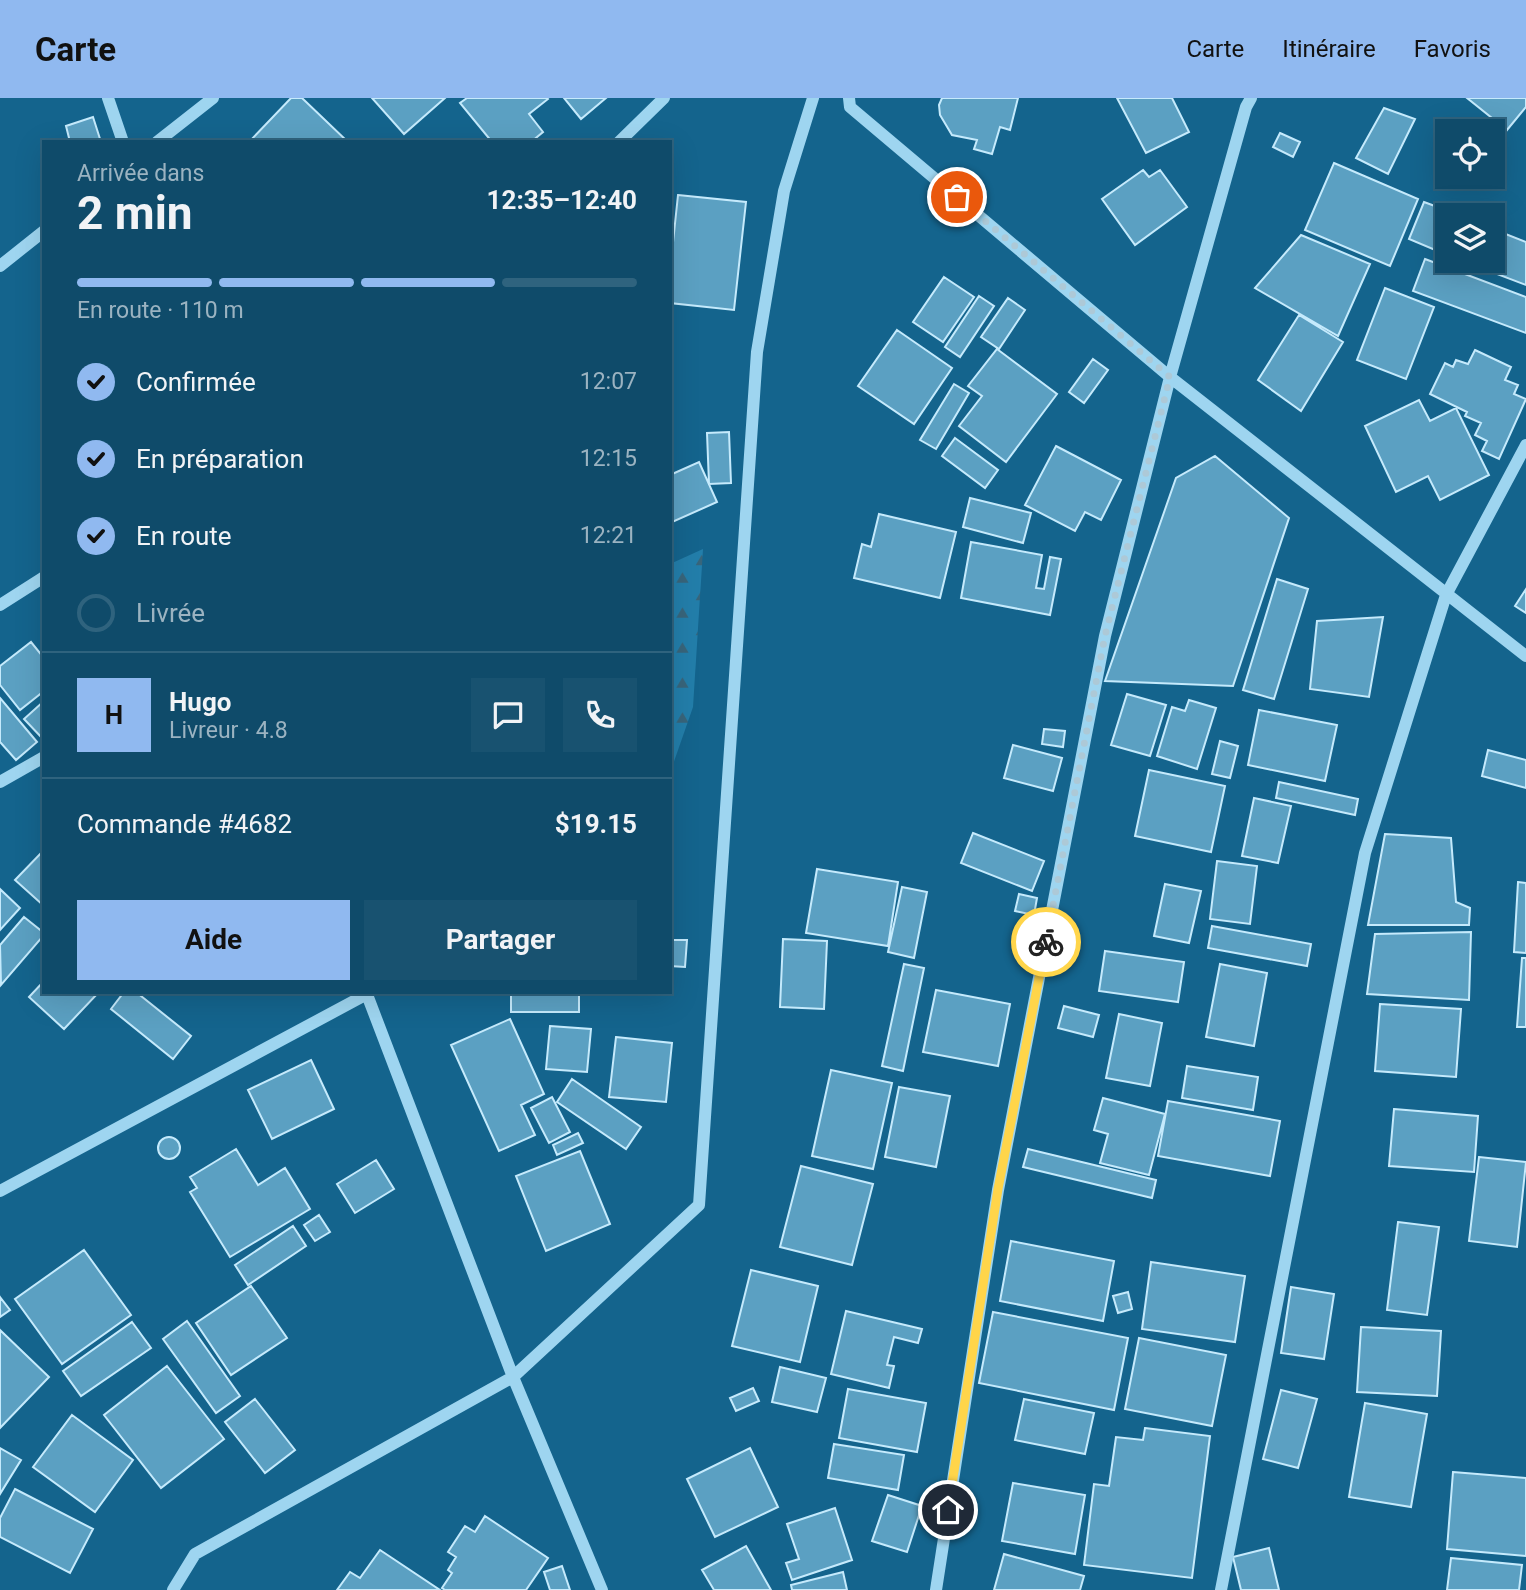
<!DOCTYPE html>
<html lang="fr">
<head>
<meta charset="utf-8">
<style>
	:root { --surface:#0f4b6a; --page:#185270; --text:#f1f3f6; --muted:#9bb3c1; --line:#2f637e; --accent:#90b9f0 }
	body { margin:0; font-family:Roboto,sans-serif; background:var(--page); color:var(--text); height:100vh; display:flex; flex-direction:column; font-size:26px; white-space:nowrap }
	* { box-sizing:border-box; margin:0 }
	p { font-size:23px; color:var(--muted) }
	.icon { flex:none; width:38px; height:38px; fill:none; stroke:currentColor; stroke-width:2; stroke-linecap:round; stroke-linejoin:round }
	.map { position:relative; flex:1; overflow:hidden }
	.sheet { position:absolute; left:42px; top:42px; width:630px; height:854px; display:flex; flex-direction:column; background:var(--surface); border-radius:0px; box-shadow:0 7px 28px #0002,0 0 0 2px var(--line) }
	.sheet>* { flex:none }
	.fabs { position:absolute; left:1435px; top:21px; display:grid; gap:14px }
	.fabs a { display:grid; place-items:center; width:70px; height:70px; border-radius:0px; background:var(--surface); box-shadow:0 7px 28px #0002,0 0 0 2px var(--line); font-size:35px }
	.pin { position:absolute; display:grid; place-items:center; width:60px; height:60px; color:#fff; margin:-30px; border:4px solid #fff; border-radius:50%; box-shadow:0 2px 7px #0007 }
	.courier { position:absolute; display:grid; place-items:center; width:70px; height:70px; margin:-35px; border:5px solid #ffd54a; border-radius:50%; background:#fff; color:#222; box-shadow:0 2px 9px #0007 }
	.headline em { font-style:normal; font-weight:700 }
	.headline div { display:flex; flex-direction:column-reverse }
	.headline { display:flex; align-items:center; justify-content:space-between; height:119px; padding:0 35px }
	h1 { font-size:46px; font-weight:700; line-height:52px }
	.bar { display:grid; grid-template-columns:repeat(4,1fr); gap:10px 7px; align-content:center; height:84px; padding:0 35px }
	.bar i { height:9px; border-radius:5px; background:var(--line) }
	.bar .on { background:var(--accent) }
	.bar p { grid-column:span 4 }
	.line { display:flex; align-items:center; gap:18px; padding:0 35px; border-top:2px solid var(--line) }
	.line div { flex:1 }
	.round { display:grid; place-items:center; flex:none; width:74px; height:74px; border-radius:0px; background:var(--page) }
	ol { padding:0 35px; list-style:none }
	li { display:flex; align-items:center; gap:21px; height:77px }
	li p { margin-inline-start:auto }
	li .icon { padding:7px; border-radius:50%; background:var(--accent); color:#111; stroke-width:4 }
	li:last-child { color:var(--muted) }
	li i { width:38px; height:38px; border:4px solid var(--line); border-radius:50% }
	.action { display:flex; gap:14px; margin-top:auto; padding:14px 35px }
	.action a { flex:1; height:80px; border-radius:0px; background:var(--accent); color:#111; font-size:28px; font-weight:700; line-height:80px; text-align:center }
	.action a+a { background:var(--page); color:var(--text) }
	header { display:flex; align-items:center; gap:42px; box-sizing:border-box; height:98px; padding:0 35px; background:var(--accent); color:#111 }
	header strong { font-size:33px }
	nav { display:flex; gap:38px; margin-inline-start:auto; font-size:24px }
	.map>svg:first-child { display:block }
	.forest { fill:url(#forest-firs) }
	.building { fill:#5ba0c2; stroke:#c5eafc; stroke-width:2 }
	.lines { fill:none; stroke-linecap:round; stroke-linejoin:round }
	.minor { stroke:#9ed5f0; stroke-width:12 }
	.done { stroke:#adc9d7; stroke-width:7; stroke-dasharray:0 12.6 }
	.route { stroke:#ffd54a; stroke-width:9 }
</style>
</head>
<body>
<header>
<strong>Carte</strong>
<nav><a>Carte</a><a>Itinéraire</a><a>Favoris</a></nav>
</header>
<div class="map">
<svg width="1526" height="1492" viewBox="0 0 1526 1492">
	<defs>
		<pattern id="forest-firs" width="22" height="20" patternUnits="userSpaceOnUse" patternTransform="scale(1.75)"><rect width="22" height="20" fill="#237eaa"/><path d="M5 1l3.5 6h-7zM16 11l3.5 6h-7z" fill="#38657b"/></pattern>
	</defs>
	<rect width="100%" height="100%" fill="#14648d"/>
	<path class="forest" d="M703 451 693 609 670 675V466Z"/>
	<path class="building" d="M291 0H302L348 44H249Z
		M372 0H445L404 36Z
		M467 0H547L548 1 529 16 543 34 531 44H492L460 5Z
		M564 0H606L581 21Z
		M942 0H1018L1010 32 1000 29 992 56 974 51 977 42 952 37 940 17 939 7Z
		M1117 0H1172L1189 34 1146 55Z
		M1467 0H1526V9L1507 32Z
		M1384 10 1415 21 1388 76 1356 60Z
		M93 19 101 44H70L66 28Z
		M1280 35 1300 44 1293 59 1273 49Z
		M1334 65 1418 101 1390 168 1305 132Z
		M1143 72 1149 79 1160 72 1187 109 1135 147 1102 101Z
		M678 97 746 104 734 212 670 205V173Z
		M1424 104 1459 117H1447V157L1409 141Z
		M1493 131 1526 144V187L1463 163H1493Z
		M1301 137 1370 166 1338 238 1255 190Z
		M1425 161 1526 199V235L1413 193Z
		M944 179 974 199 943 244 913 224Z
		M1385 190 1434 209 1406 281 1357 262Z
		M979 198 994 208 960 259 945 249Z
		M1008 200 1025 212 999 251 981 239Z
		M1299 217 1343 244 1301 313 1258 282Z
		M897 232 952 270 914 326 858 288Z
		M997 251 1057 296 1006 364 959 328 982 298 968 288Z
		M1475 252 1511 269 1505 282 1518 287 1514 296 1526 301 1499 361 1482 353 1487 343 1475 337 1481 325 1465 318 1467 314 1430 296 1445 265 1453 269 1456 262 1468 266Z
		M1093 261 1108 272 1084 305 1069 294Z
		M954 286 969 295 936 351 920 342Z
		M1419 302 1430 323 1456 310 1489 377 1440 402 1428 378 1396 394 1365 328Z
		M729 334 731 385 709 386 707 335Z
		M955 340 998 372 985 390 942 358Z
		M1056 348 1121 382 1101 422 1085 414 1075 433 1025 407Z
		M1215 358 1289 420 1233 588 1105 583 1176 380Z
		M699 364 717 404 670 425V377Z
		M970 400 1031 415 1023 445 963 429Z
		M879 416 956 434 940 500 854 480 862 446 871 449Z
		M971 444 1042 457 1036 490 1044 491 1050 459 1061 461 1050 517 961 500Z
		M1277 481 1308 491 1274 601 1243 592Z
		M1526 491V515L1515 508Z
		M1383 519 1369 599 1310 591 1317 523Z
		M31 544 44 560V593L20 612 0 587V568Z
		M1127 596 1166 607 1150 658 1111 647Z
		M0 600 37 644 16 662 0 644Z
		M1189 602 1216 610 1197 671 1157 658 1172 609 1185 613Z
		M44 603V640L43 641 24 621Z
		M1259 612 1337 627 1325 683 1248 667Z
		M1044 631 1065 633 1063 649 1042 646Z
		M1220 643 1238 648 1230 680 1212 676Z
		M1013 647 1062 660 1053 693 1004 680Z
		M1488 652 1526 662V690L1482 678Z
		M1149 672 1225 688 1211 754 1135 738Z
		M1279 684 1358 701 1355 717 1276 700Z
		M1254 700 1291 708 1278 765 1242 758Z
		M973 735 1044 763 1032 793 961 765Z
		M1385 736 1451 740 1456 804 1470 810 1469 827H1368Z
		M44 752V808L15 782Z
		M1217 763 1257 768 1250 826 1210 821Z
		M817 771 898 784 888 848 806 835Z
		M1518 784 1526 785V855L1514 854Z
		M1165 786 1201 793 1189 845 1154 838Z
		M902 789 927 794 914 860 888 854Z
		M0 791 20 810 0 832Z
		M1019 796 1037 800 1034 817 1015 813Z
		M24 819 44 835V837L1 887 0 847Z
		M1212 828 1311 846 1307 868 1208 850Z
		M1471 834 1469 902 1367 896 1375 836Z
		M783 841 827 843 824 911 780 909Z
		M671 842H687L685 869 670 868Z
		M1105 853 1184 864 1178 904 1099 893Z
		M1522 860H1526V929H1517Z
		M904 866 924 870 903 973 882 968Z
		M1220 866 1267 875 1254 948 1206 939Z
		M44 883V894H99L64 931 29 899Z
		M936 892 1010 906 998 968 923 954Z
		M124 894H136L191 938 173 961 111 911Z
		M511 894H579V914H511Z
		M1380 906 1461 911 1456 979 1375 973Z
		M1064 908 1099 917 1093 939 1058 930Z
		M1119 916 1162 925 1150 988 1106 980Z
		M510 921 544 996 521 1007 535 1037 499 1053 451 947Z
		M550 928 591 931 587 974 546 971Z
		M616 939 672 945 666 1004 609 999Z
		M311 962 334 1011 272 1041 248 992Z
		M1187 968 1258 979 1253 1012 1182 1000Z
		M831 972 892 985 873 1071 812 1058Z
		M572 981 641 1029 626 1051 557 1004Z
		M899 989 950 998 936 1069 885 1059Z
		M552 999 570 1034 549 1045 531 1010Z
		M1103 1000 1165 1016 1149 1077 1100 1065 1108 1036 1094 1032Z
		M1168 1003 1280 1023 1270 1078 1158 1058Z
		M1394 1011 1478 1018 1474 1074 1389 1068Z
		M578 1035 583 1045 557 1057 553 1047Z
		M158 1050a11 11 0 1 1 22 0a11 11 0 1 1-22 0Z
		M236 1051 258 1087 285 1070 310 1111 230 1159 190 1094 197 1090 190 1079Z
		M1028 1051 1156 1082 1152 1100 1023 1069Z
		M580 1053 610 1126 546 1153 516 1078Z
		M1479 1059 1526 1064 1517 1149 1469 1143Z
		M376 1062 394 1091 355 1115 337 1086Z
		M801 1068 873 1086 852 1167 780 1149Z
		M319 1117 330 1134 315 1143 304 1127Z
		M1398 1124 1439 1129 1427 1217 1387 1212Z
		M293 1128 306 1148 248 1187 235 1167Z
		M1011 1143 1114 1163 1103 1223 1000 1203Z
		M84 1152 131 1217 62 1266 15 1201Z
		M1151 1164 1245 1178 1235 1244 1142 1231Z
		M751 1172 818 1188 800 1264 732 1248Z
		M251 1188 287 1240 231 1277 196 1225Z
		M1291 1189 1334 1196 1324 1261 1281 1255Z
		M1128 1194 1132 1211 1118 1215 1113 1198Z
		M0 1199 10 1212 0 1219Z
		M846 1213 922 1231 918 1245 894 1239 887 1267 894 1268 889 1290 831 1276Z
		M993 1214 1128 1240 1114 1312 979 1285Z
		M187 1223 240 1298 216 1315 163 1241Z
		M132 1224 151 1250 81 1298 63 1273Z
		M1361 1229 1441 1233 1437 1298 1357 1294Z
		M0 1232 49 1279 0 1330Z
		M1139 1240 1226 1257 1212 1328 1125 1311Z
		M167 1268 224 1341 161 1390 104 1317Z
		M780 1269 826 1280 817 1314 772 1304Z
		M753 1290 759 1303 736 1313 730 1300Z
		M848 1291 926 1305 917 1354 839 1340Z
		M1281 1292 1317 1301 1298 1370 1263 1361Z
		M255 1301 295 1352 265 1375 225 1324Z
		M1024 1301 1094 1315 1085 1356 1015 1342Z
		M1365 1305 1427 1316 1411 1409 1349 1399Z
		M72 1317 133 1362 95 1414 33 1369Z
		M1145 1330 1210 1338 1192 1480 1084 1467 1094 1386 1109 1388 1116 1339 1143 1342Z
		M834 1346 904 1357 898 1392 828 1380Z
		M0 1350 21 1362 0 1396Z
		M750 1350 778 1409 715 1439 687 1381Z
		M1453 1374 1526 1380V1458L1447 1451Z
		M1013 1385 1085 1397 1075 1456 1002 1443Z
		M15 1391 93 1431 70 1475 0 1439V1420Z
		M888 1397 922 1408 907 1454 872 1443Z
		M835 1410 852 1462 792 1482 786 1465 799 1461 787 1426Z
		M485 1418 548 1460 526 1492H445L442 1490 452 1475 448 1472 456 1459 448 1454 465 1428 475 1434Z
		M746 1448 771 1492H714L702 1472Z
		M1269 1450 1279 1492H1241L1233 1459Z
		M380 1452 440 1492H337L350 1474 360 1480Z
		M1004 1456 1084 1478 1080 1492H994Z
		M1451 1460 1522 1467 1519 1492H1447Z
		M562 1468 570 1492H550L544 1474Z
		M843 1474 847 1492H792L791 1487Z"/>
	<g class="lines">
		<path class="minor" d="M108 0 123 44
			M849 0 850 9 1170 279 1526 558
			M157 44 213 0
			M619 44 664 0
			M0 168 44 133
			M0 507 44 479
			M0 684 44 659
			M366 894 513 1279 602 1492
			M0 1093 367 896
			M173 1492 195 1456 513 1279 699 1107 757 254 784 93 813 0
			M936 1492 998 1092 1105 538 1170 279 1246 9 1251 0
			M1221 1492 1365 755 1446 497 1526 347"/>
	</g>
	<g class="lines">
		<path class="done" d="M957 99 1170 279 1105 538 1046 844"/>
		<path class="route" d="M948 1412 998 1091 1046 844"/>
	</g>
</svg>
<div class="fabs">
<a><svg class="icon" aria-label="locate" viewBox="0 0 24 24"><circle cx="12" cy="12" r="6"/><path d="M12 2v4M12 18v4M2 12h4M18 12h4"/></svg></a>
<a><svg class="icon" aria-label="layers" viewBox="0 0 24 24"><path d="M12 4l9 5-9 5-9-5zM3 14l9 5 9-5"/></svg></a>
</div>
<div class="pin" style="left:957px;top:99px;background:#ea580c"><svg class="icon" aria-label="bag" viewBox="0 0 24 24"><path d="M5 8h14l-1 12H6zM9 8a3 3 0 0 1 6 0"/></svg></div>
<div class="pin" style="left:948px;top:1412px;background:#1f2937"><svg class="icon" aria-label="home" viewBox="0 0 24 24"><path d="M3 11l9-7 9 7M6 9v11h12V9"/></svg></div>
<div class="courier" style="left:1046px;top:844px"><svg class="icon" aria-label="bike" viewBox="0 0 24 24"><circle cx="6" cy="16" r="4"/><circle cx="18" cy="16" r="4"/><path d="M6 16l4-8h5l3 8M10 8l3 8H6M13 5h3"/></svg></div>
<section class="sheet">
<div class="headline"><div><h1>2 min</h1><p>Arrivée dans</p></div><em>12:35–12:40</em></div>
<div class="bar"><i class="on"></i><i class="on"></i><i class="on"></i><i></i><p>En route · 110 m</p></div>
<ol>
<li><svg class="icon" aria-label="check" viewBox="0 0 24 24"><path d="M5 12l5 5 9-10"/></svg>Confirmée<p>12:07</p></li>
<li><svg class="icon" aria-label="check" viewBox="0 0 24 24"><path d="M5 12l5 5 9-10"/></svg>En préparation<p>12:15</p></li>
<li><svg class="icon" aria-label="check" viewBox="0 0 24 24"><path d="M5 12l5 5 9-10"/></svg>En route<p>12:21</p></li>
<li><i></i>Livrée</li>
</ol>
<div class="line" style="height:126px"><b class="round" style="background:var(--accent);color:#111">H</b><div><b>Hugo</b><p>Livreur · 4.8</p></div><a class="round"><svg class="icon" aria-label="chat" viewBox="0 0 24 24"><path d="M4 5h16v11H9l-5 4z"/></svg></a><a class="round"><svg class="icon" aria-label="phone" viewBox="0 0 24 24"><path d="M5 4h4l2 5-3 2q2 4 5 5l2-3 5 2v4C11 20 4 13 5 4z"/></svg></a></div>
<div class="line" style="height:91px"><div>Commande #4682</div><b>$19.15</b></div>
<div class="action"><a>Aide</a><a>Partager</a></div>
</section>
</div>
</body>
</html>
